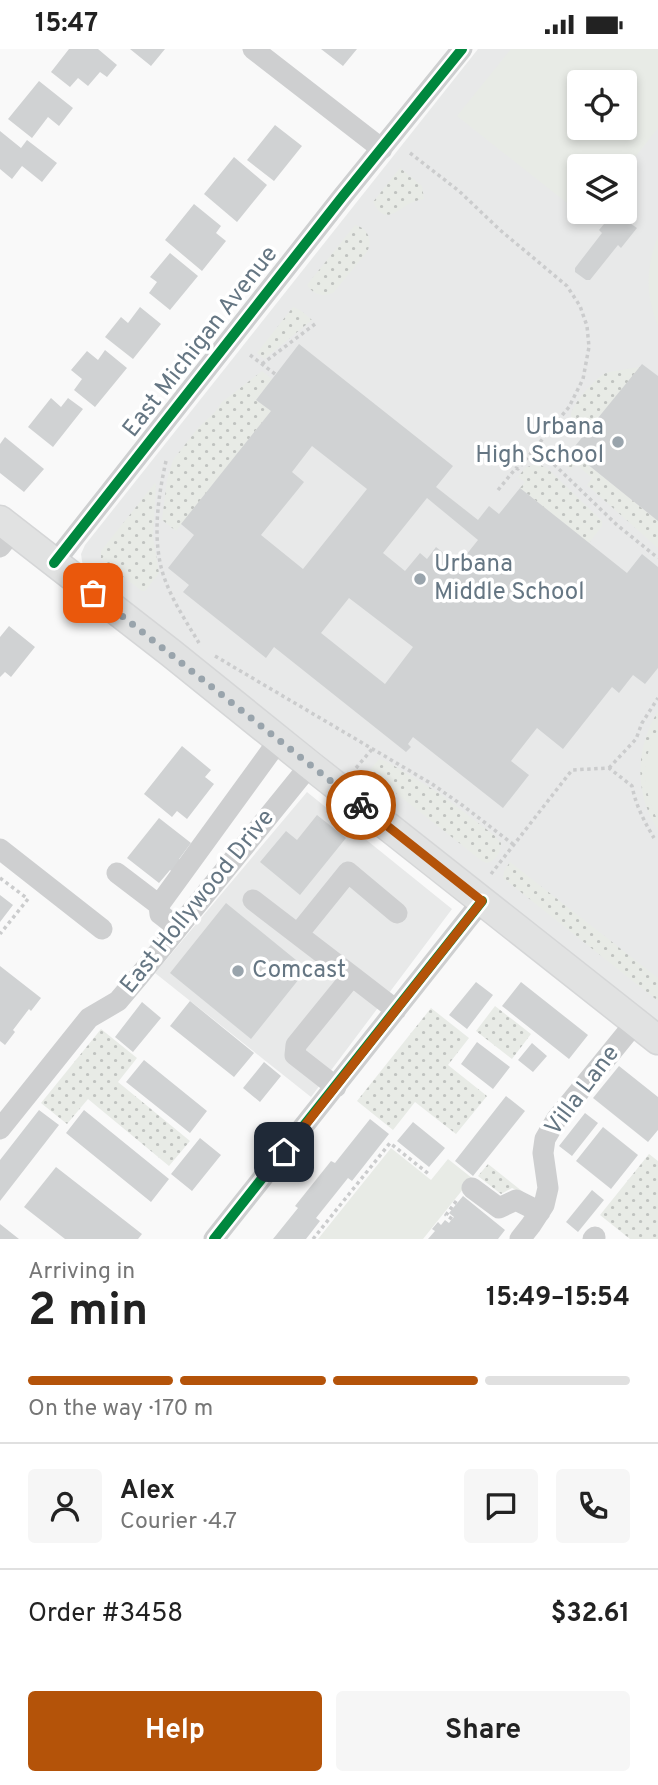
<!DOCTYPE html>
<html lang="en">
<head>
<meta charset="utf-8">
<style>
	:root { --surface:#fff; --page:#f6f6f6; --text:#222; --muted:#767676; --line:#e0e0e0; --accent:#b45309 }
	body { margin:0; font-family:Overpass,sans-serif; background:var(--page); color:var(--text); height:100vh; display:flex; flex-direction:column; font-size:26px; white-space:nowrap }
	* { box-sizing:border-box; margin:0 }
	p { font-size:23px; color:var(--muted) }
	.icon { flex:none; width:38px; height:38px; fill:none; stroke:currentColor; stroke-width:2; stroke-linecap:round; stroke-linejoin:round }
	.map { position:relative; height:1190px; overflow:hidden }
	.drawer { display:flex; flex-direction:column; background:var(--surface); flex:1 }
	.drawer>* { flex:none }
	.buttons { position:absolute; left:567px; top:21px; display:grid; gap:14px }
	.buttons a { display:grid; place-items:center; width:70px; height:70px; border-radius:7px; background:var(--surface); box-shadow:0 4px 10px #0003; font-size:35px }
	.pin { position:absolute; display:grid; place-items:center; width:60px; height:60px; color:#fff; margin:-30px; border-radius:14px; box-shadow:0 4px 10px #0006 }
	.courier { position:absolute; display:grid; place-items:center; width:70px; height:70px; margin:-35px; border:5px solid #b45309; border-radius:50%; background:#fff; color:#222; box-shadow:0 2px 9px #0007 }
	.head em { font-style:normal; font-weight:700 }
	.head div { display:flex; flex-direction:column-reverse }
	.head { display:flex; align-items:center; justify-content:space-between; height:119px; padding:0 28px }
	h1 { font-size:46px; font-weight:700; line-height:52px }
	.bar { display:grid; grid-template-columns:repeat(4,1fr); gap:10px 7px; align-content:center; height:84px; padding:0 28px }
	.bar i { height:9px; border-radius:5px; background:var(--line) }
	.bar .current { background:var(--accent) }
	.bar p { grid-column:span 4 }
	.line { display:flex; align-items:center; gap:18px; padding:0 28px; border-top:2px solid var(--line) }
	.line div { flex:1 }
	.round { display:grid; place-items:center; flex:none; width:74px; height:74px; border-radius:7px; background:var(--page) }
	.button { display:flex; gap:14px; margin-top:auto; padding:14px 28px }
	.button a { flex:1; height:80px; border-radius:7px; background:var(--accent); color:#fff; font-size:28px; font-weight:700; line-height:80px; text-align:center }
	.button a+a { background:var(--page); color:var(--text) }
	.status { display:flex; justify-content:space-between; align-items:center; height:49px; padding:0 35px; background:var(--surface); direction:ltr }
	.status svg { height:19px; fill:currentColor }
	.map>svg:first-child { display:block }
	.built { fill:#e8e9e9; fill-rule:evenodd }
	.grass { fill:url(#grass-dots) }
	.green { fill:#e8ebe6; fill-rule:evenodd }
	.building { fill:#d0d2d3; fill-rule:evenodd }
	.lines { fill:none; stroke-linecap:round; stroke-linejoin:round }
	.major-casing { stroke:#d5d6d7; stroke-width:31 }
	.path { stroke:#cbcccd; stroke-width:3.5; stroke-dasharray:3.5 3.5; stroke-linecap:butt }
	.minor { stroke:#cecfd0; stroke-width:21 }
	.major { stroke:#e1e2e2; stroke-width:28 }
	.cycleway-casing { stroke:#fff; stroke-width:15 }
	.cycleway { stroke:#00873e; stroke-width:10 }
	.done { stroke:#99a4ac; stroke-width:7; stroke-dasharray:0 12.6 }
	.route { stroke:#b45309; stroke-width:9 }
	.poi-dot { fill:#99a4ac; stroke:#fff; stroke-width:2.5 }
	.labels { text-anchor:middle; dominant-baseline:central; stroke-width:7; stroke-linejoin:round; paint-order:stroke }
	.street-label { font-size:24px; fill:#657683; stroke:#fff }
	.poi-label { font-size:24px; fill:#657683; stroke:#fff; text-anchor:start }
</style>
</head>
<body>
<div class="status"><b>15:47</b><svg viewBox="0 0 49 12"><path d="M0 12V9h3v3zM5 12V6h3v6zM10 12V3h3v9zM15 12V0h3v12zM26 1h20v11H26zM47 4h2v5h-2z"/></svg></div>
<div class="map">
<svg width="658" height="1190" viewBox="0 0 658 1190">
	<defs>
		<pattern id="grass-dots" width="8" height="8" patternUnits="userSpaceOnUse" patternTransform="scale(1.75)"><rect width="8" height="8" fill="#e8ebe6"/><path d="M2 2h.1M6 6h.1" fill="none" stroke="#c0c3c0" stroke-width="1.8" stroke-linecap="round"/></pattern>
	</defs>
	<rect width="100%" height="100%" fill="#f9f9f9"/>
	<path class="built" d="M478 0H658V973L92 523 83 516 82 512 81 505 85 496ZM579 33H625V79H579ZM579 117H625V163H579Z
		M307 743 452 860 311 1048 155 924Z"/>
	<path class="grass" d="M400 119 422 137 424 150C418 151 412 153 407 156 393 165 384 174 373 153Z
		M355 176C368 179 373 191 367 203L333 244C322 248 314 246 307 236Z
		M293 258 300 261 312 271 264 310 257 304Z
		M640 318 586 384C581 379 572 375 571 367 570 357 596 328 606 324 617 321 629 320 640 318Z
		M262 322 272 330 256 351 271 362 176 482 162 471 167 431 173 411 198 379 215 363 222 353Z
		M571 402 658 472V499L587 436 592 429 576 415 570 421C565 414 568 409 571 402Z
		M537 414 549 421 602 472V477L589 494 520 439 525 433 518 428 525 419Z
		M155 434 156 436 153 488 159 524 145 542H142L105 514 101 509V502Z
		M658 662V781C634 744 635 700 658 662Z
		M379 710 386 712 439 744 494 786 501 794C501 803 496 811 487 814L482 812 373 726 370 721Z
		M510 813 658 929V952L503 829 504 822Z
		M495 957 531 985 512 1010 476 982Z
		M431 959 469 989 448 1016 487 1047 456 1085 415 1053 393 1081 357 1052Z
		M101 980 137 1009 118 1033 190 1092 169 1117 88 1050 67 1075 41 1054Z
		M649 1105 658 1112V1190H630L600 1166Z
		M488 1115 527 1146 512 1139 501 1145 478 1127Z"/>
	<path class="green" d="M511 0H658V79L625 121V117H579V163H591L586 169 457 67ZM625 33V79H579V33Z
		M658 187V277C645 245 646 219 658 187Z
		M658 682V772C643 741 639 713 658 682Z
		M391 1099 431 1131 448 1110 472 1129 423 1190H318Z"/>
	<path class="building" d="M69 0H98L117 16 107 28 100 23 88 37 78 29 70 38 51 23Z
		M130 0H165L151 17Z
		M321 0H357L343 17Z
		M39 32 73 59 59 77 48 68 32 89 8 70Z
		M275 76 302 97 274 132 247 111Z
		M0 82 21 99 27 91 57 114 42 133 22 117 12 130 0 120Z
		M234 108 267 136 237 173 204 145Z
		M194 155 221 177 216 184 226 192 202 222 165 191Z
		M614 163 637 179 621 199 618 196 590 231H586L575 223V219L602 184 599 181Z
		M170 204 198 227 170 261 149 244 157 233 150 228Z
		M140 258 161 275 133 310 105 288 121 268 128 274Z
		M299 295 453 417 436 438 478 471 489 457 499 465 520 439 627 524 642 505 658 518V619L645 635 633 626 619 644 612 638 563 700 537 679 511 712 529 726 503 759 413 688 408 695 411 698 406 703 274 598 266 609 183 543 189 536 168 519 194 486 181 475 271 362 256 351ZM312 397 367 440 303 520 261 486 304 433 292 423ZM427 449 478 491 458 516 436 498 427 510 420 504 405 522 383 504ZM349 549 413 598 385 635 321 584Z
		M105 301 127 319 95 358 74 341 82 330 71 321 87 302 98 311Z
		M642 315 658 327V472L571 402Z
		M51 349 61 358 68 349 83 360 53 398 28 378Z
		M5 388 44 420 24 443 0 424V395Z
		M9 577 35 598 11 628 5 623 0 628V588Z
		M182 697 211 721 205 728 214 735 187 770 177 762 172 768 144 745Z
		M317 766 346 789 300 846 260 813 286 782 297 791Z
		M159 769 191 794 179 810 183 814 175 825 170 821 159 834 127 809Z
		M0 846 13 856 0 873Z
		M226 854 307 920 251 990 170 924Z
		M0 917 41 949 31 962 29 960 13 981 15 983 5 996 0 992Z
		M476 933 493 946 467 980 449 966Z
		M521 933 588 986 569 1010 502 957Z
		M190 952 254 1004 234 1028 170 977Z
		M142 953 161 969 133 1003 115 988Z
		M477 993 510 1018 493 1040 461 1015Z
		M532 994 547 1007 533 1023 518 1011Z
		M144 1011 207 1062 190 1084 126 1033Z
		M264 1013 281 1027 260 1053 243 1039Z
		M619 1017 658 1048V1081L648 1093 593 1049Z
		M506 1047 525 1062 473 1127 455 1112Z
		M39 1061 59 1076 0 1152V1111Z
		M84 1061 169 1130 151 1153 66 1084Z
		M585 1064 598 1074 572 1107 559 1097Z
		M370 1070 389 1085 352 1132 348 1129 316 1169 320 1172 306 1190H273L298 1159 295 1157 331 1112 335 1114Z
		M413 1073 445 1099 429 1118 397 1092Z
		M603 1078 638 1106 611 1140 576 1112Z
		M200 1089 221 1106 192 1142 171 1125Z
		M56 1118 142 1185 138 1190H65L24 1158Z
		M592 1141 604 1151 578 1183 566 1173Z
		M463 1147 505 1181 498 1190H428L435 1182 432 1180 438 1173 441 1176 445 1171 449 1174 452 1170 454 1168 449 1164Z
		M0 1175 19 1190H0Z"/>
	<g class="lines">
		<g class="major-casing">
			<path id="major" d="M0 471 171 604 310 716 658 991"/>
		</g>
		<path class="path" d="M410 104 459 142 500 181 567 237 580 257 587 277 589 298 583 330 569 358 536 398
			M250 306 275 325
			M262 315 315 275
			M166 412C158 448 152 489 163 525 171 550 186 572 199 594
			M498 441 516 419 518 420 536 398 617 476 658 509
			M215 607 432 735 462 756 514 796
			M356 719 373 699
			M609 719 636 690 642 674 658 649
			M491 825 572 721 609 719 632 737C636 757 644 772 654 789
			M0 829 28 850 0 885
			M452 1170 446 1166 457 1151
			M313 1190 390 1094 430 1126"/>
		<path class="minor" d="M253 0 382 100
			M0 498 13 482
			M54 514 342 148 462 0
			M0 800 102 880
			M117 824 159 856
			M253 851 352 927 296 996 295 1006 336 1038
			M178 879 160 865 159 856 279 691
			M298 885 348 823 397 864
			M352 927 396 961
			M0 1080 89 969 118 952 140 926 310 716
			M472 1139 499 1159 516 1151 540 1163
			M214 1190 482 852
			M520 1190 531 1176 544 1156 548 1139 543 1104 545 1090 556 1071 635 974
			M593 1190 595 1188"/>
		<use href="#major" class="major"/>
		<g class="cycleway-casing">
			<path id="cycleway" d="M54 514 342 148 462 0
				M214 1190 482 852"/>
		</g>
		<use href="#cycleway" class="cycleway"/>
	</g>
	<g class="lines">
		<path class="done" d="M93 544 361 756"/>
		<path class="route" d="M284 1103 482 852 361 756"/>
	</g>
	<g class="poi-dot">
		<circle cx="618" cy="393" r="7"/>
		<circle cx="420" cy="530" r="7"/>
		<circle cx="238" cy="922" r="7"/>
	</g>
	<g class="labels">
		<g class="street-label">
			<text transform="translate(201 293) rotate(-52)">East Michigan Avenue</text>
			<text transform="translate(198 853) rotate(-51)">East Hollywood Drive</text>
			<text transform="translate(583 1042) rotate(-53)">Villa Lane</text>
		</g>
		<g class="poi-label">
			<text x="604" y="379" text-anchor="end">Urbana<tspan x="604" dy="28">High School</tspan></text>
			<text x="434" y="516">Urbana<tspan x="434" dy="28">Middle School</tspan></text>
			<text x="252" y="922">Comcast</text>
		</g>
	</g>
</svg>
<div class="buttons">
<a><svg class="icon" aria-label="locate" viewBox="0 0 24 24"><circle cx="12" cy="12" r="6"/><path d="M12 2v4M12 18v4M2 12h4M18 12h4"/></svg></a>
<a><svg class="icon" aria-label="layers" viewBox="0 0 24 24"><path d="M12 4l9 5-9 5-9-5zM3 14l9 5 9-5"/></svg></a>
</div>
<div class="pin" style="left:93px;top:544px;background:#ea580c"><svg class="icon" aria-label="bag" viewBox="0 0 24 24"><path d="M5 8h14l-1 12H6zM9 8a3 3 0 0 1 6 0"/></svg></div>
<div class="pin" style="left:284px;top:1103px;background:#1f2937"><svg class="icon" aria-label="home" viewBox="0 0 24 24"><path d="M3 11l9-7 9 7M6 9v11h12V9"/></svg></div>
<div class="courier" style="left:361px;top:756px"><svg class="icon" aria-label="bike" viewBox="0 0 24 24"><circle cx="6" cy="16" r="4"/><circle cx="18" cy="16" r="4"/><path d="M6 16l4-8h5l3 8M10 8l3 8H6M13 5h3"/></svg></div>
</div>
<section class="drawer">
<div class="head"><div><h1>2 min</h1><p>Arriving in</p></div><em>15:49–15:54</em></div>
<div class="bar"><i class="current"></i><i class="current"></i><i class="current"></i><i></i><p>On the way · 170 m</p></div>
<div class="line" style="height:126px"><a class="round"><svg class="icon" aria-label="person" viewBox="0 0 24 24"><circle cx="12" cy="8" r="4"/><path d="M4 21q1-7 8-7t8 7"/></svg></a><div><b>Alex</b><p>Courier · 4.7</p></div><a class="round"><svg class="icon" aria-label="chat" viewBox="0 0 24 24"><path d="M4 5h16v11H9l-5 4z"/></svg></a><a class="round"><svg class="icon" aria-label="phone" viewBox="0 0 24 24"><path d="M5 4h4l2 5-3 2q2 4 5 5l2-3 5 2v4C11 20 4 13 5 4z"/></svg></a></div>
<div class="line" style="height:91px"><div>Order #3458</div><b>$32.61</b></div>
<div class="button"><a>Help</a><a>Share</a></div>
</section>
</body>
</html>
